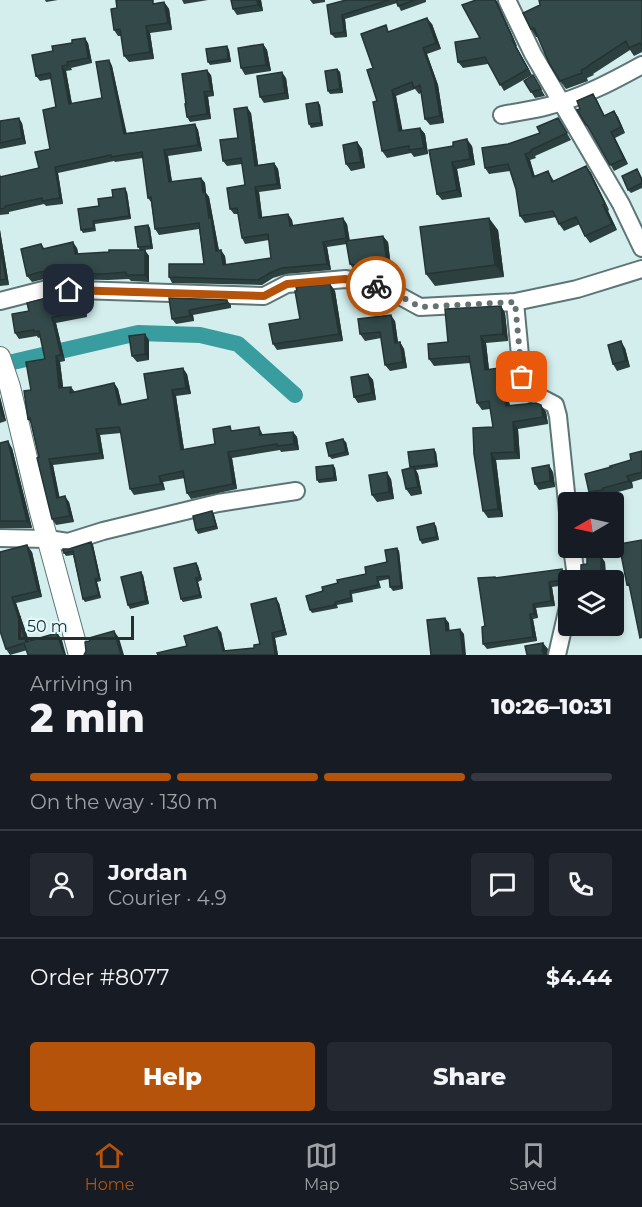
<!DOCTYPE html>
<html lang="en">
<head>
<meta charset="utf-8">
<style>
	:root { --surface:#171b24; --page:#242831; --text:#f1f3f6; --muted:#9ea1a6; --line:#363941; --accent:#b45309 }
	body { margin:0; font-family:Montserrat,sans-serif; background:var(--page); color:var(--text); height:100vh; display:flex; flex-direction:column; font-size:22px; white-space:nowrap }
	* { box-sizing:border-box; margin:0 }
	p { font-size:20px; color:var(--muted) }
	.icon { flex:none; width:33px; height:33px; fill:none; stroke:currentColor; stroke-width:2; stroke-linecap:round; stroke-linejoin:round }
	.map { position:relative; height:655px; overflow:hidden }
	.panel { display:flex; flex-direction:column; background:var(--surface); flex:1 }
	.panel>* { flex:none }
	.needle { width:39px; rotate:261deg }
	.controls { position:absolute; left:558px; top:492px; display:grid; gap:12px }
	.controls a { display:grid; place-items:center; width:66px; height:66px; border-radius:6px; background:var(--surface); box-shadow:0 3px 9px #0003; font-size:30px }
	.scale { position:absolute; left:18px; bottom:15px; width:116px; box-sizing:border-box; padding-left:6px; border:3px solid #252f2f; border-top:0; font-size:16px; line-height:21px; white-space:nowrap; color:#252f2f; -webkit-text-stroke:4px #e1fbfc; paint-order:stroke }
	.pin { position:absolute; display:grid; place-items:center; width:51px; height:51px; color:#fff; margin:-26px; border-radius:12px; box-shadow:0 3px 9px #0006 }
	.courier { position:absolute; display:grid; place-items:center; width:60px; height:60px; margin:-30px; border:4px solid #b45309; border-radius:50%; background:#fff; color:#222; box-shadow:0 2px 8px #0007 }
	.overview em { font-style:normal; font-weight:800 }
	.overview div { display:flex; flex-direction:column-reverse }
	.overview { display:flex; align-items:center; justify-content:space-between; height:102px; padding:0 30px }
	h1 { font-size:39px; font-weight:800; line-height:45px }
	.bar { display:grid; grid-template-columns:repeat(4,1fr); gap:9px 6px; align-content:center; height:72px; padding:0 30px }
	.bar i { height:8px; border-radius:4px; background:var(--line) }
	.bar .current { background:var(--accent) }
	.bar p { grid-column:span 4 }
	.line { display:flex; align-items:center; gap:15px; padding:0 30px; border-top:2px solid var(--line) }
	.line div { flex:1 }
	.round { display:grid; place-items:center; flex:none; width:63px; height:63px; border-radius:6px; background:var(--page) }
	.cta { display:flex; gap:12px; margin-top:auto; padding:12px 30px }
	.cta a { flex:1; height:69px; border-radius:6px; background:var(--accent); color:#fff; font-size:24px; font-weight:800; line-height:69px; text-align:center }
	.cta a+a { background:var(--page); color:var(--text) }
	.menu { display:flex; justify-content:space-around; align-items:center; height:84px; border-top:2px solid var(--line); background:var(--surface); font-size:16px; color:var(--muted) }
	.menu a { display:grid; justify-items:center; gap:3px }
	.menu .current { color:var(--accent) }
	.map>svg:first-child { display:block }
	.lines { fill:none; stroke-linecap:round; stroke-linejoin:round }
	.canal { stroke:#399c9f; stroke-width:16 }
	.minor-casing { stroke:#5e7576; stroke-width:20 }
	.tertiary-casing { stroke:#5e7576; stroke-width:22 }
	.minor { stroke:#fff; stroke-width:16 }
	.tertiary { stroke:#fff; stroke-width:20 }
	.wall { fill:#2d4040 }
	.shaded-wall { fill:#243434 }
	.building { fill:#344a4a; stroke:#243434; stroke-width:1.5 }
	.done { stroke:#627272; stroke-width:6; stroke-dasharray:0 10.8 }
	.route { stroke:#b45309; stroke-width:8 }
</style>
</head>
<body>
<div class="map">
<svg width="642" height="655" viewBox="0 0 642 655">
	<rect width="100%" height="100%" fill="#d4eeee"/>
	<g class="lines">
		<path class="canal" d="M0 365 138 333 200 335 238 344 295 395"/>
		<g class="minor-casing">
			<path id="minor" d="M507 0 533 54 621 204 642 248
				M502 115C517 112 533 110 548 106 581 98 613 81 642 65
				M0 301 47 289 264 296 287 284 346 279 387 289 420 307 515 302 577 289 642 269
				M515 302 522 377 526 390 555 405 558 416 568 512
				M0 538 48 539 68 542 103 531 218 503 296 491
				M572 548 576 576 575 580
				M557 655 568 607"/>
		</g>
		<g class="tertiary-casing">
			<path id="tertiary" d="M0 357 10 387 39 508 79 655"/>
		</g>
		<use href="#minor" class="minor"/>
		<use href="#tertiary" class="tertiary"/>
	</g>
	<path class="wall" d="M45 0H58L46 2Z
		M182 0H208L184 4Z
		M261 0 263 11 237 15 233 9Z
		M310 0H325V2L313 4Z
		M346 0H426V2L401 11 397 3 345 19 347 37 335 38 331 34Z
		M476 0H496L517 46H516L532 75 504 91 488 64 463 68 458 62 480 38Z
		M642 0V52L634 56 630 50 593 74 594 75 587 78 588 81 566 89 560 81 538 37H536L531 29 540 5Z
		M164 2 169 9 172 30 150 33 154 59 129 62 124 56 121 36H118L114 30 157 3Z
		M432 24 441 49 427 54 438 85 444 123 430 125 425 119 421 93 419 94 415 89 396 96 402 131 420 128 425 134 428 154 414 157 411 153 387 158 382 151 373 68 390 31Z
		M88 43 92 63 71 68 72 70 66 71 72 104 102 98 109 60 112 66 126 133 195 124 198 130 202 151 168 156 172 182 201 178 205 183 206 193 209 197 219 251 225 256 226 265 271 258 269 240 245 244 242 238 238 214H234L230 209 245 185 242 164 227 166 223 161 238 138 251 113 258 165 274 163 278 169 281 189 259 192 262 217 288 214 292 220 293 226 347 224 350 241 388 242 391 267 361 272 354 270 350 264 347 244 327 247 331 270 286 274 273 278 262 285 172 283 169 277 204 264 199 229 159 235 155 229 151 202 148 198 143 158 115 162 114 161 58 173 63 204 46 206 44 204 9 212V214L0 215V174L1 177 39 168 50 149 56 107 51 79 40 81 36 76Z
		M263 44 267 50 271 71 245 75 241 68Z
		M227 46 229 50 231 62 210 65 208 62Z
		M337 69 340 72 343 93 330 94 328 91Z
		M211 75 214 96 208 97 211 119 190 122 187 117 186 104Z
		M286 78 289 99 264 103 260 97Z
		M524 81 537 82 545 96 535 98Z
		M593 94 597 100 605 116 614 111 618 117 625 133 615 138 628 164 614 171 591 130 586 125 580 109Z
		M318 102 320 105 323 126 311 128 309 124Z
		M558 118 571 140 535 156 536 158 530 160 535 177 548 171 554 181 586 166 591 173 609 210 608 211 617 230 590 243 585 236 580 224 564 231 559 224 556 217 525 223 520 216 516 189 510 171 489 174 485 168 508 144 540 133Z
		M0 121 22 123 26 144 0 149Z
		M357 142 362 149 365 168 351 171 346 164Z
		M472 146 475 165 457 169 462 197 442 200 437 194 429 150Z
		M637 169 642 178V188L631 193 628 190Z
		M127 192 131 219 95 224 96 231 83 233 81 230 99 206 113 197Z
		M148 225 150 228 153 249 144 250 149 256V282L131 281 129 279 108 280 62 279 61 278 44 279 32 282 27 276 41 244 44 248H77L78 254 140 250 138 247Z
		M0 230 9 285 0 286Z
		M498 230 504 277 435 286 426 274Z
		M330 284 335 291 343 341 277 350 273 344 300 319 297 291Z
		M169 298 227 300 231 305V308L193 315 194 321 176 324 172 319Z
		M84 301 87 317 56 323 65 361 60 362 63 387H71L75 392 114 383 118 389 122 405 148 399 187 374 191 394 176 396 184 450 215 444 234 431 259 427 263 435 293 432 297 437 299 450 281 452 280 450 232 458 237 489 191 499 187 493 185 478 163 482 165 490 134 495 130 489 121 433 100 435 104 459 53 465 59 497 69 502 74 522 56 525 52 519 31 423 28 419 31 390 45 359 41 337 38 338 37 336 19 339 15 333Z
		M501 306 505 313 508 341 486 343 489 370 499 368 504 375 510 406 546 412 548 424 518 429 520 459 496 460 503 517 488 518 483 511 493 427 490 409 482 410 477 403 470 363 434 366 429 359 448 342Z
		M395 321 398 343 400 342 404 349 407 368 390 371 385 365 381 338 365 341 360 334Z
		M149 340V360L137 362 132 356Z
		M625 348 630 367 617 371 613 364Z
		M368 374 373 380 376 400 358 403 354 397Z
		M0 397 6 421 0 423Z
		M346 442 349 455 332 459 329 456Z
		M0 443 12 448 32 528H0Z
		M642 451V479L632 482 633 488 607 495 608 496 594 498 589 492 611 467 631 460Z
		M436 452 438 467 416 470 418 474 422 494 411 496 406 489 410 467Z
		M333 465 335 468 337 481 319 483 317 480Z
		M553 472 555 487 539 490 535 484Z
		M391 479 394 499 377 502 372 495Z
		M212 511 214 515 218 529 198 534 196 530Z
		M436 526 439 540 422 544 420 540Z
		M91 542 93 545 101 581 97 582 101 598 85 602 83 599 73 555 66 556 64 553 69 549Z
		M397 548 399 551 403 589 393 591 390 587 389 579 379 581 381 588 352 594 353 602 337 605 338 608 312 613 310 610 323 591 338 583 366 574 387 562Z
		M0 552H32L42 597 16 603 29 641 57 633 62 640 10 655 6 649Z
		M605 562 606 580H584L581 576Z
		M196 563 198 566 202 580 198 582 202 598 183 602 181 599Z
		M565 574V582L566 585 552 587 555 606 536 608 538 618 533 619 537 641 487 649 483 644 485 626 496 578Z
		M143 575 149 604 130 609 128 605Z
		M279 603 287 635 275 638 278 655H158L187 646 221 632 225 651 254 648 260 644Z"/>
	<path class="shaded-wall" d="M257 0H261L263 11 258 5Z
		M495 0 497 1 517 46 513 39Z
		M164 2 169 9 172 30 168 23Z
		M342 15 345 19 347 37 344 32Z
		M427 18 432 24 441 49 436 43Z
		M146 26 150 33 154 59 150 52Z
		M85 38 88 43 92 63 88 58Z
		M512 40 516 46 532 75 528 69Z
		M263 44 267 50 271 71 266 65Z
		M227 46 229 50 231 62 228 59Z
		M423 48 427 54 438 85 444 123 440 116Z
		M109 60 112 66 128 139 124 134Z
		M62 66 66 71 73 110 69 104Z
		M337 69 340 72 343 93 340 89Z
		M207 70 211 75 214 96 211 91Z
		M282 72 286 78 289 99 285 93Z
		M392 90 396 96 404 138 399 131Z
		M204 92 208 97 211 119 207 114Z
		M593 94 597 100 607 122Z
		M318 102 320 105 323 126 321 123Z
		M247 107 251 113 259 171 255 166Z
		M614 111 618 117 625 133 621 127Z
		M19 118 22 123 26 144 22 138Z
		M195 124 198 130 202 151 198 145Z
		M420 128 425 134 428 154 424 148Z
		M611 132 615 138 628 164 624 159Z
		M467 139 472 146 475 165 470 159Z
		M357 142 362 149 365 168 361 162Z
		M164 150 168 156 173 188 169 182Z
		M525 154 530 160 537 184 533 177Z
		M452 162 457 169 462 197 457 190Z
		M274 163 278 169 281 189 277 184Z
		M586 166 591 173 609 210 605 204Z
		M55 167 58 173 63 204 60 198Z
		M201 178 205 183 206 193 209 197 220 256 216 251 203 192Z
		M255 187 259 192 263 223 259 218Z
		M125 188 127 192 131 219 129 216Z
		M603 205 608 211 617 230 612 224Z
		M288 214 292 220 294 232 290 226Z
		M343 218 347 224 350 244 346 238Z
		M489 218 498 230 504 277 495 265Z
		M148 225 150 228 153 249 151 246Z
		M0 230 9 285 6 279 0 247Z
		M383 236 388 242 391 267 387 261Z
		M73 242 77 248 80 261 75 254Z
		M323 242 327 247 331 270 327 264Z
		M145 250 149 256V282L145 275Z
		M221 250 225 256 227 271 223 265Z
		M330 284 335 291 343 341 339 334Z
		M80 295 84 301 87 317 83 311Z
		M501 306 505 313 508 341 503 334Z
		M189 310 193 315 194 321 190 316Z
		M391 315 395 321 399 349 395 343Z
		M52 317 56 323 65 361 61 355Z
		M145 334 149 340V360L145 354Z
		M481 336 486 343 490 378 485 370Z
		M621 341 625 348 630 367 626 361Z
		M400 342 404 349 407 368 403 362Z
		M56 356 60 362 64 394 59 388Z
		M183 368 187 374 191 394 186 388Z
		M499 368 504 375 511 413 506 406Z
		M368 374 373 380 376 400 372 393Z
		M114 383 118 389 123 411 119 405Z
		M172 390 176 396 185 456 181 450Z
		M0 397 6 421 1 415 0 409Z
		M541 405 546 412 548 424 543 417Z
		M513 422 518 429 520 459 515 452Z
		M96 429 100 435 104 459 100 453Z
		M293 432 297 437 299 450 294 444Z
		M343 439 346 442 349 455 346 452Z
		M8 441 12 448 32 528 27 521Z
		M434 449 436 452 438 467 436 464Z
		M228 452 232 458 237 489 233 484Z
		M491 453 496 460 503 517 498 509Z
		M49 459 53 465 61 504 57 498Z
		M333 465 335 468 337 481 334 478Z
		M549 465 553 472 555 487 550 481Z
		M414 467 418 474 422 494 418 487Z
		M387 472 391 479 394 499 389 492Z
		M159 476 163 482 165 490 161 484Z
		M627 476 632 482 633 488 629 481Z
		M65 496 69 502 74 522 70 516Z
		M212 511 214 515 218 529 216 526Z
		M434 523 436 526 439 540 437 537Z
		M91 542 93 545 101 581 99 578Z
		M27 545 32 552 42 597 38 591Z
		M397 548 399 551 403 589 401 586Z
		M601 556 605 562 606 580H605L601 576Z
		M196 563 198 566 202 580 200 577Z
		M562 569 565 574V582L566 585 562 578Z
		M141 572 143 575 149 604 146 601Z
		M196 578 198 582 202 598 200 595Z
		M95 579 97 582 101 598 99 595Z
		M549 582 552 587 555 606 551 601Z
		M12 597 16 603 31 648 26 642Z
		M276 598 279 603 287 635 284 630Z
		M533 604 536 608 538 618 534 614Z
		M530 614 533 619 537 641 533 637Z
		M445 618 449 623 450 636 446 631Z
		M217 627 221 632 226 655 223 651Z
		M460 629 464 634 466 655H463Z
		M114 631 119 638 124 655H121Z
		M57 633 62 640 66 655H65L62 649Z
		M272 633 275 638 278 655H275Z
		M543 643 548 649 547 655H545L542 651Z"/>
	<path class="building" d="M116 0H153V4L164 2 168 23 146 26 150 52 124 56 120 29 114 30 111 9 117 8Z
		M231 0H257L258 5 233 9Z
		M346 0H389L342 15 344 32 331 34 327 5Z
		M396 0H415L398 6Z
		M476 0H495L513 39 512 40 528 69 500 85 485 57 458 62 455 42 480 38 462 5Z
		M539 0H642V46L640 43 629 48 626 41 588 66V67L581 70 582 73 560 81 549 63 534 28 531 29 523 13 540 5Z
		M427 18 436 43 423 48 434 79 440 116 425 119 420 85 414 88 412 82 392 90 399 131 420 128 424 148 409 150V146L382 151 373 102 377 101 367 70 373 68 361 34 386 25 388 32Z
		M85 38 88 58 67 62 68 65 62 66 69 104 102 98 96 62 109 60 124 134 195 124 198 145 164 150 169 182 201 178 203 192 205 191 209 218 211 217 216 251 221 250 223 265 271 258 268 234 242 238 237 208 230 209 227 188 245 185 241 158 223 161 220 140 238 138 234 109 247 107 255 166 274 163 277 184 255 187 259 218 288 214 290 226 343 218 346 238 323 242 327 264 282 268 270 273 258 280 169 277V264H204L199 223 155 229 151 197 148 198 142 152 111 157V155L55 167 60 198 42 201V198L5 206V208L0 209V177L39 168 35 152 50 149 43 110 56 107 50 73 36 76 32 55 53 51 52 46 72 43V40Z
		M263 44 266 65 241 68 238 48Z
		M227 46 228 59 208 62 206 49Z
		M337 69 340 89 328 91 325 71Z
		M207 70 211 91 204 92 207 114 187 117 185 104H186L182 74Z
		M282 72 285 93 260 97 257 76Z
		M533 75 541 89 531 92 524 81Z
		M593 94 604 116 614 111 621 127 611 132 624 159 610 165 587 125H586L577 110 580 109 577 101Z
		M318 102 321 123 309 124 306 104Z
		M19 118 22 138 0 143V121Z
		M558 118 567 133 531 150V152L525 154 533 177 548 171 552 182 586 166 605 204 603 205 612 224 585 236 576 217 559 224 553 211 520 216 516 189 508 164 485 168 482 148 508 144 540 133 537 127Z
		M467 139 470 159 452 162 457 190 437 194 429 150 453 146V142Z
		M357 142 361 162 346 164 343 145Z
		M637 169 642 180V183L628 190 622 176Z
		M125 188 129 216 93 221 94 228 81 230 78 209 99 206 98 199 113 197 112 190Z
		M489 218 495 265 426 274 420 227Z
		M148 225 151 246 138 247 135 227Z
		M383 236 387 261 356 265 350 264 346 241Z
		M73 242 75 254 109 252V250H145V275H126V272L104 274 58 273V271L40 272 27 276 21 249 41 244 43 249Z
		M0 247 6 279 0 280Z
		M330 284 339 334 273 344 269 324 300 319 295 291H297L296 287Z
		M62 294 80 295 83 311 52 317 61 355 56 356 59 388 71 387 70 393 114 383 119 405 148 399 144 374 183 368 186 388 172 390 181 450 215 444 213 429 230 426 231 431 259 427 260 435 293 432 294 444 277 446V444L228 452 233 484 187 493 183 471 159 476 161 484 130 489 120 429 119 427 96 429 100 453 49 459 57 498 65 496 70 516 52 519 37 458 39 457 30 418 28 419 24 391 31 390 26 362 45 359 39 331 34 332V330L15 333 12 314 29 311 27 303Z
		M169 298 227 300V303L189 310 190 316 172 319Z
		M501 306 503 334 481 336 485 370 499 368 506 406 536 403 541 405 543 417 513 422 515 452 491 453 498 509 483 511 474 454 473 428 493 427 489 401 477 403 469 356 429 359 428 344 448 342 445 309Z
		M391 315 395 343 400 342 403 362 385 365 380 332 360 334 358 319Z
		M145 334V354L132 356 129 336Z
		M621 341 626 361 613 364 608 345Z
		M368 374 372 393 354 397 351 377Z
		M343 439 346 452 329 456 326 443Z
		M8 441 27 521H0V443Z
		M434 449 436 464 410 467 408 452Z
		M642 451V472L627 476 629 481 603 488V490L589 492 585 474 611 467 610 466 631 460 630 454Z
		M333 465 334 478 317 480 316 467Z
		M549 465 550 481 535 484 532 468Z
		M414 467 418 487 406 489 402 470Z
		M387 472 389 492 372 495 369 475Z
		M212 511 216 526 196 530 193 516Z
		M434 523 437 537 420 540 417 527Z
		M642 540V637L640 638 629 584 627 585 619 544Z
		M91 542 99 578 95 579 99 595 83 599 73 551 64 553 63 549H69Z
		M27 545 38 591 12 597 26 642 57 633 62 649 65 655H28L24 643 6 649 0 631V552Z
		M397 548 401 586 390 587 389 576 377 577 378 585 350 591 351 598 335 602V605L310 610 306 596 323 591 322 587 338 583 337 580 366 574 365 567 387 562 385 550Z
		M587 556H601V576H581V565L587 564Z
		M196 563 200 577 196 578 200 595 181 599 174 568Z
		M562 569V578L563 580 549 582 551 601 533 604 534 614H530L533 637 483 644 482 627 485 626 478 578 495 577V578Z
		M141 572 146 601 128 605 121 577Z
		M276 598 284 630 272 633 275 655H158L157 653 187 646 184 636 217 627 223 651 254 648V645L260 644 251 604Z
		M445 618 446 631 460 629 463 655H431L427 620Z
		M114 631 121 655H84L86 651 85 642 90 641 89 638Z
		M543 643 542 651 545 655H527L525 646Z"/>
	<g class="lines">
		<path class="done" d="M376 286 387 289 420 307 515 302 522 377"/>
		<path class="route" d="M69 290 264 296 287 284 345 279 376 286"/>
	</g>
</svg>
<div class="controls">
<a><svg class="needle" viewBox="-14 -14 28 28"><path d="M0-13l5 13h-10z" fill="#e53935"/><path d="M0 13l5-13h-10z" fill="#9ea1a6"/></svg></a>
<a><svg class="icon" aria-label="layers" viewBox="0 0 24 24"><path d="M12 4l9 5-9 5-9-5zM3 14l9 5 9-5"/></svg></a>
</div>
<div class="scale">50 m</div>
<div class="pin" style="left:522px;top:377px;background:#ea580c"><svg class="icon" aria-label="bag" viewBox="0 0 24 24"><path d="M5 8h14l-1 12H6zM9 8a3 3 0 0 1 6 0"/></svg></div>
<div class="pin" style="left:69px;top:290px;background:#1f2937"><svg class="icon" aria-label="home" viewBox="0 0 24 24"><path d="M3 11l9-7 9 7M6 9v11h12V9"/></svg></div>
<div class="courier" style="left:376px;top:286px"><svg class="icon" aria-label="bike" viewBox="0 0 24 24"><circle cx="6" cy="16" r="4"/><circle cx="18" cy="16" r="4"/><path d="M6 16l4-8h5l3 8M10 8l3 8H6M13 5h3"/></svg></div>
</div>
<section class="panel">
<div class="overview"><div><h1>2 min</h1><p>Arriving in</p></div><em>10:26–10:31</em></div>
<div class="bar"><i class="current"></i><i class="current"></i><i class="current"></i><i></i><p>On the way · 130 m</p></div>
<div class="line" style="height:108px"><a class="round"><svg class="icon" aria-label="person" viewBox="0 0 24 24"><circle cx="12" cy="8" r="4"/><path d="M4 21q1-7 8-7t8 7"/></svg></a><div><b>Jordan</b><p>Courier · 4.9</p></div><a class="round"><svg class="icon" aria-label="chat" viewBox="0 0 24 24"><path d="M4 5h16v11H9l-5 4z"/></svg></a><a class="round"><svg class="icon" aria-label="phone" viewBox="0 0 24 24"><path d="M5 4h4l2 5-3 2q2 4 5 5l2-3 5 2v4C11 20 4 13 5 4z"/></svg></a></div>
<div class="line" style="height:78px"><div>Order #8077</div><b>$4.44</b></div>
<div class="cta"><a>Help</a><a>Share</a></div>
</section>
<nav class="menu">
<a class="current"><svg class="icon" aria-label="home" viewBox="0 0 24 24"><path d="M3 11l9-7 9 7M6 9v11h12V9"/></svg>Home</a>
<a><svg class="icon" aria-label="map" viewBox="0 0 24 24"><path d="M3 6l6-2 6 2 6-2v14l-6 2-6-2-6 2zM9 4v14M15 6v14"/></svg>Map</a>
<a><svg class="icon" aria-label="saved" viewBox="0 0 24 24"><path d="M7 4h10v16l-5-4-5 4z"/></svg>Saved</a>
</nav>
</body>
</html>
